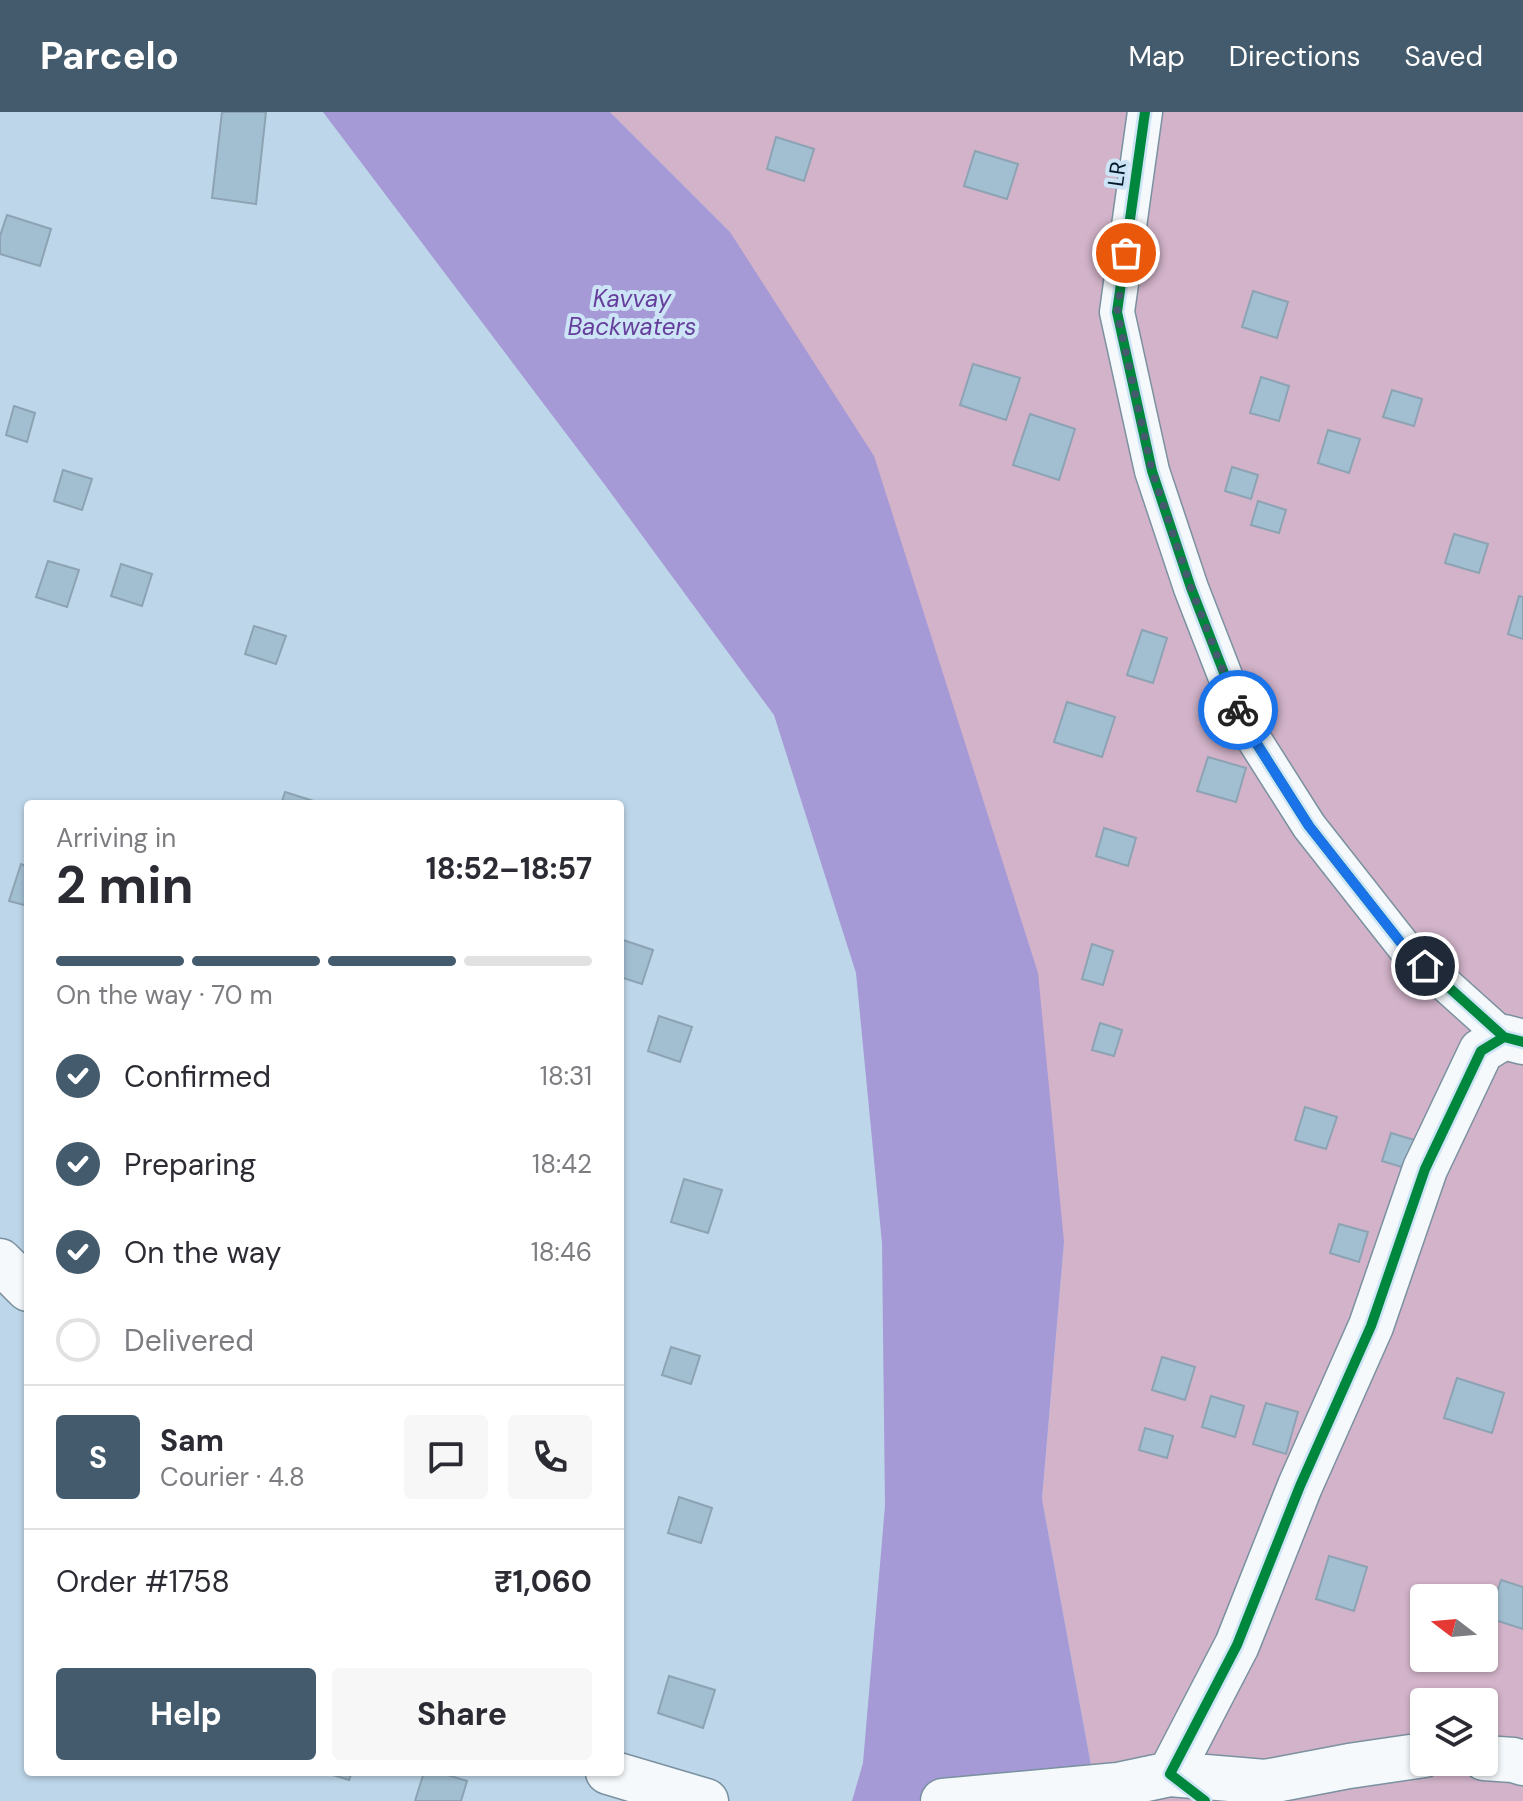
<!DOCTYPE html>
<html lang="en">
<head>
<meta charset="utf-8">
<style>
	:root { --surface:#fff; --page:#f7f7f7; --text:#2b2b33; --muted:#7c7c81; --line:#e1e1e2; --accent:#435b6c }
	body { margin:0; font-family:"DM Sans",sans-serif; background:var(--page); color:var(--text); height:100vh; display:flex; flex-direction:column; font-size:30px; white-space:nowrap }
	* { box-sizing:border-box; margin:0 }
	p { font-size:26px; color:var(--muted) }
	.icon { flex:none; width:44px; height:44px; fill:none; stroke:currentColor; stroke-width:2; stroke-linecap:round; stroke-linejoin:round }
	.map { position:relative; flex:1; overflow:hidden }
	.side { position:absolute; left:24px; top:688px; width:600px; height:976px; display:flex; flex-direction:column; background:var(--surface); border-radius:8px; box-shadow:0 2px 6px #0004 }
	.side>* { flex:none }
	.needle { width:52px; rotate:286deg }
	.tools { position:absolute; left:1410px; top:1472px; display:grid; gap:16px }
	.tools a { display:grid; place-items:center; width:88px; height:88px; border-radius:8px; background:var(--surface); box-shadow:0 2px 6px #0004; font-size:40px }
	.pin { position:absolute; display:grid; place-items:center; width:68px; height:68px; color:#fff; margin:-34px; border:4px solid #fff; border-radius:50%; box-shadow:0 2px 8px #0007 }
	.courier { position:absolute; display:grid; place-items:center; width:80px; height:80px; margin:-40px; border:6px solid #1a73e8; border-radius:50%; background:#fff; color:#222; box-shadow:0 2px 10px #0007 }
	.summary em { font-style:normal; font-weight:700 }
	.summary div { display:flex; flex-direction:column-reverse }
	.summary { display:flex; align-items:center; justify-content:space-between; height:136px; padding:0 32px }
	h1 { font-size:52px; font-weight:700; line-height:60px }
	.bar { display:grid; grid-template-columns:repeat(4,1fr); gap:12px 8px; align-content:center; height:96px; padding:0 32px }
	.bar i { height:10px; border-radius:6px; background:var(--line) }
	.bar .selected { background:var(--accent) }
	.bar p { grid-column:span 4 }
	.line { display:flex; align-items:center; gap:20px; padding:0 32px; border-top:2px solid var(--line) }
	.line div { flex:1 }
	.round { display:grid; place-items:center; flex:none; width:84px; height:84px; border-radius:8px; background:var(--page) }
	ol { padding:0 32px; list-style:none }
	li { display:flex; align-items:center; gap:24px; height:88px }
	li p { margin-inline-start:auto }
	li .icon { padding:8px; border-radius:50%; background:var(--accent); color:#fff; stroke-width:4 }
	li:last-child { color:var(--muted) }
	li i { width:44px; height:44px; border:4px solid var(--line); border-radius:50% }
	.cta { display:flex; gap:16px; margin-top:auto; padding:16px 32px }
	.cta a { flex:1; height:92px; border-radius:8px; background:var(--accent); color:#fff; font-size:32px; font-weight:700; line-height:92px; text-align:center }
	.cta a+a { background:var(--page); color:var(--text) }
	header { display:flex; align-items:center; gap:48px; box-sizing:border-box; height:112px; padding:0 40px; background:var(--accent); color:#fff }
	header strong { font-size:38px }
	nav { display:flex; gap:44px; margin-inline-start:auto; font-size:28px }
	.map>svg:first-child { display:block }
	.green { fill:#d2b3c9; fill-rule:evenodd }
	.water { fill:#a599d6 }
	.building { fill:#a2bfd2; stroke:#8da3b3; stroke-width:2 }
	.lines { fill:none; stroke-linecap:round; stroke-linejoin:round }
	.street-casing { stroke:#7a91a0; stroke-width:37 }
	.secondary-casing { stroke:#7a91a0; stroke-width:47 }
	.street { stroke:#f5f9fc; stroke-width:34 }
	.secondary { stroke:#f5f9fc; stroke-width:44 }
	.cycleway-casing { stroke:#cce4f5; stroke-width:15 }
	.cycleway { stroke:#00873e; stroke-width:10 }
	.done { stroke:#435b6c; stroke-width:8; stroke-dasharray:0 14.4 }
	.route { stroke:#1a73e8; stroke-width:10 }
	.labels { text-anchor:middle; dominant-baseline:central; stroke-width:8; stroke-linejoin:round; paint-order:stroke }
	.street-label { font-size:22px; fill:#011928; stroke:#cce4f5 }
	.water-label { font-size:24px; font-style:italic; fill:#653e9c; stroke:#cce4f5 }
</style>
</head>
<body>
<header>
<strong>Parcelo</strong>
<nav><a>Map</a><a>Directions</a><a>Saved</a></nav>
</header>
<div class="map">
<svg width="1523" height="1689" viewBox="0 0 1523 1689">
	<rect width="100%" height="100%" fill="#bdd6e9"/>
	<path class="green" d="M610 0H1523V1689H1102L1093 1664 1042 1387 1064 1130 730 120ZM1424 1486H1484V1546H1424ZM1424 1590H1484V1650H1424Z"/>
	<path class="water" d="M323 0H610L730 120 874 344 1038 861 1064 1130 1042 1387 1093 1664 1102 1689H852L863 1651 885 1394 882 1131 856 861 774 603 605 373Z"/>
	<path class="building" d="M222 0H266L256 92 212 86Z
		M776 25 814 37 804 69 767 57Z
		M975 39 1018 52 1007 87 964 74Z
		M7 103 51 117 40 154 0 142V124Z
		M1253 179 1288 190 1277 226 1242 215Z
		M973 252 1020 266 1006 308 960 293Z
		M1261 265 1289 274 1279 309 1250 301Z
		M1392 278 1422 287 1414 314 1383 305Z
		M14 294 35 301 27 330 6 323Z
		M1030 302 1075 317 1059 368 1013 353Z
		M1328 318 1360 327 1349 361 1318 351Z
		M1232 355 1258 363 1251 387 1225 379Z
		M63 358 92 367 82 398 54 389Z
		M1258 389 1286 398 1279 421 1251 413Z
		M1454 422 1488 432 1479 461 1445 451Z
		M48 449 79 458 67 495 36 485Z
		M121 452 152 462 142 494 111 484Z
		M1519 484 1523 485V527L1508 522Z
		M254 514 286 524 276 552 245 542Z
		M1142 518 1167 526 1153 571 1127 563Z
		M1067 590 1115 605 1102 645 1054 630Z
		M1208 645 1246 656 1236 690 1197 679Z
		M285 680 323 692H281Z
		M1104 716 1136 726 1128 754 1096 744Z
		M21 752 28 755V794L9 789Z
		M620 827 653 838 642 872 620 865Z
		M1092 832 1113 839 1103 873 1082 867Z
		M659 904 692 915 680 950 648 939Z
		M1100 911 1122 918 1114 944 1092 938Z
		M1305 995 1337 1005 1326 1037 1295 1028Z
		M1391 1021 1421 1030 1412 1058 1382 1049Z
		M684 1067 722 1078 708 1121 671 1110Z
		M1339 1112 1368 1120 1359 1150 1330 1141Z
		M671 1235 700 1244 691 1272 662 1263Z
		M1162 1245 1195 1255 1185 1288 1152 1278Z
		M1457 1266 1504 1281 1492 1321 1444 1306Z
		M1211 1284 1244 1294 1235 1325 1202 1315Z
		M1266 1291 1298 1300 1286 1342 1253 1332Z
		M1145 1316 1173 1324 1167 1346 1139 1338Z
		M679 1385 712 1396 701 1431 668 1421Z
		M1329 1444 1367 1455 1354 1499 1316 1487Z
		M1501 1468 1523 1475V1517L1489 1506Z
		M669 1564 715 1578 703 1616 658 1601Z
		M323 1660H352L349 1668Z
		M424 1660H438L467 1669 461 1689H415Z"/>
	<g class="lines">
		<g class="street-casing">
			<path id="street" d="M1145 0 1117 200 1152 359 1191 476 1243 610 1309 714 1405 836 1504 925"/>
		</g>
		<g class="secondary-casing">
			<path id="secondary" d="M0 1149 28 1177
				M1484 1646 1513 1648 1523 1651
				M608 1660 706 1689
				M1170 1662 1237 1533 1300 1374 1371 1214 1425 1057 1481 939 1504 925 1523 930
				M943 1689 1118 1673 1170 1662 1265 1670 1349 1654 1424 1643"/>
		</g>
		<use href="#street" class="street"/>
		<use href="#secondary" class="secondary"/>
		<g class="cycleway-casing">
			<path id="cycleway" d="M1145 0 1117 200 1152 359 1191 476 1243 610 1309 714 1405 836 1504 925
				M1205 1689 1170 1662 1237 1533 1300 1374 1371 1214 1425 1057 1481 939 1504 925 1523 930"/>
		</g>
		<use href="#cycleway" class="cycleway"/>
	</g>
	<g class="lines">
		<path class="done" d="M1126 141 1117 200 1152 359 1191 476 1238 598"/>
		<path class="route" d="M1238 598 1243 610 1309 714 1405 836 1425 854"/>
	</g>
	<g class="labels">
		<g class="street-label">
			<text transform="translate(1117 62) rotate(-82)">LR</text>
		</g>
		<g class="water-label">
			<text x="632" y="186">Kavvay<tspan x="632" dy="28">Backwaters</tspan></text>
		</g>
	</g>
</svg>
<div class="tools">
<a><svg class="needle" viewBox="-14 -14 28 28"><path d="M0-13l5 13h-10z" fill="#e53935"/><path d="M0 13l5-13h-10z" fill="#7c7c81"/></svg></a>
<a><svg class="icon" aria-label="layers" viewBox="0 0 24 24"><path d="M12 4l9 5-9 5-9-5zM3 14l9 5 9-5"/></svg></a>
</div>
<div class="pin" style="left:1126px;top:141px;background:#ea580c"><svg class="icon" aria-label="bag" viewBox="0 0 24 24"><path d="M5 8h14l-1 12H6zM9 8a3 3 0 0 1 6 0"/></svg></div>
<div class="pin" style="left:1425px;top:854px;background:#1f2937"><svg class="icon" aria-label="home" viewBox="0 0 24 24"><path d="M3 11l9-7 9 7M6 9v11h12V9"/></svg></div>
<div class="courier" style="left:1238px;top:598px"><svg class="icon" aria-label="bike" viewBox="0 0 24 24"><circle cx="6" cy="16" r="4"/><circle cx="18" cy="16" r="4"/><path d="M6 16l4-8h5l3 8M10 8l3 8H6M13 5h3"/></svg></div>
<section class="side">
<div class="summary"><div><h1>2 min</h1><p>Arriving in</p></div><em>18:52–18:57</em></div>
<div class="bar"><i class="selected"></i><i class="selected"></i><i class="selected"></i><i></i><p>On the way · 70 m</p></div>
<ol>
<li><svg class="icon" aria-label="check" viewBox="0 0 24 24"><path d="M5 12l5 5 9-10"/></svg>Confirmed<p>18:31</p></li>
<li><svg class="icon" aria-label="check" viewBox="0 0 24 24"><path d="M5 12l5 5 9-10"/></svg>Preparing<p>18:42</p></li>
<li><svg class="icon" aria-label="check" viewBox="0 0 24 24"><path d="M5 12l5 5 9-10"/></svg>On the way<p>18:46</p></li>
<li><i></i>Delivered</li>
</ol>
<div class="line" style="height:144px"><b class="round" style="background:var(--accent);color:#fff">S</b><div><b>Sam</b><p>Courier · 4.8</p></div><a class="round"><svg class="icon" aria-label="chat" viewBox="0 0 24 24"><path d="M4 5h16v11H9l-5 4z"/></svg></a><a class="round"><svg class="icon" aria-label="phone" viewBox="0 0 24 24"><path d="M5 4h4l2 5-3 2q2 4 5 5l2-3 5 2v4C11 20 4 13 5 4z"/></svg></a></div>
<div class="line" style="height:104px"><div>Order #1758</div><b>₹1,060</b></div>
<div class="cta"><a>Help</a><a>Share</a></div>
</section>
</div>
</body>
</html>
